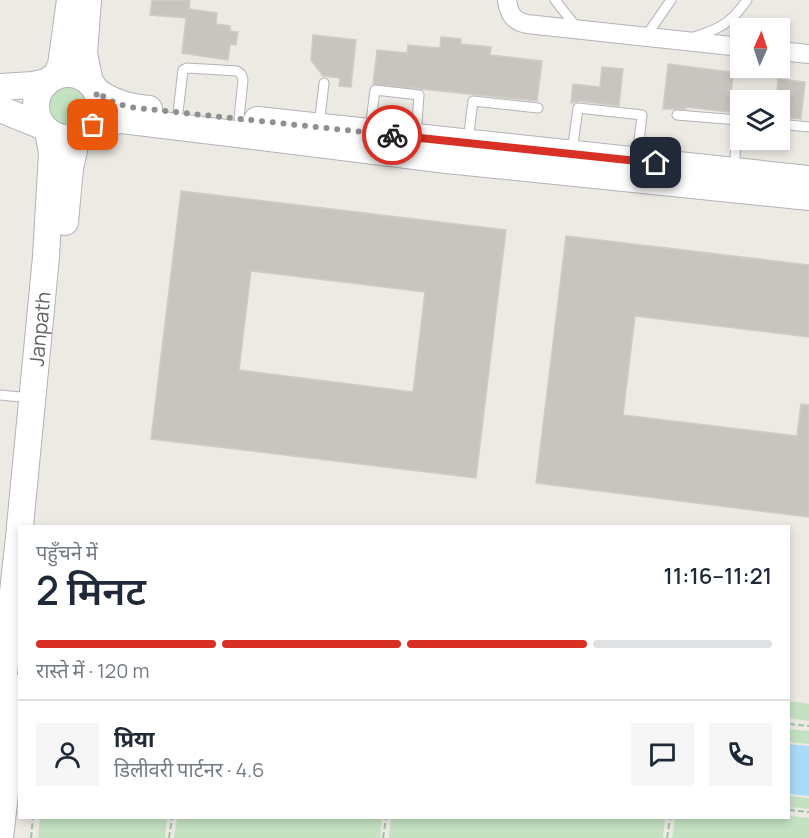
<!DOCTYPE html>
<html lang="hi">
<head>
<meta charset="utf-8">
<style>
	:root { --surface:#fff; --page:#f6f6f7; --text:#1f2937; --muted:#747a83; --line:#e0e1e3; --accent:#d93025 }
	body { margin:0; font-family:Manrope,"Noto Sans Devanagari",sans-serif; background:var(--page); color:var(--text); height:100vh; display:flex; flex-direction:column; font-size:22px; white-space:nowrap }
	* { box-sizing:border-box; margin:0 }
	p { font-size:20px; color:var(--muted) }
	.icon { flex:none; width:33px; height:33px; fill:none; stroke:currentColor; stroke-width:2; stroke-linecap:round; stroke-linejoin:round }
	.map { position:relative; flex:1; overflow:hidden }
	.details { position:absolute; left:18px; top:525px; width:772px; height:294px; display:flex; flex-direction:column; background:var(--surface); border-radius:0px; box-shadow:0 3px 9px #0003 }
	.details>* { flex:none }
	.needle { width:39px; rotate:3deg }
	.controls { position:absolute; left:730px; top:18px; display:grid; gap:12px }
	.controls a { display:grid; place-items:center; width:60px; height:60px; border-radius:0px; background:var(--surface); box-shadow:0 3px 9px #0003; font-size:30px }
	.pin { position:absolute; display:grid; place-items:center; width:51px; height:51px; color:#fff; margin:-26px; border-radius:12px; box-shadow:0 3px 9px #0006 }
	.courier { position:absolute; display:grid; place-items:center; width:60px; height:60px; margin:-30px; border:4px solid #d93025; border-radius:50%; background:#fff; color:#222; box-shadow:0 2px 8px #0007 }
	.head em { font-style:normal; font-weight:600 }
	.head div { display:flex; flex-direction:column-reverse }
	.head { display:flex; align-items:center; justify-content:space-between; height:102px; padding:0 18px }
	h1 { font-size:39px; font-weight:600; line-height:45px }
	.bar { display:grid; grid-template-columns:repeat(4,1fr); gap:9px 6px; align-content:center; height:72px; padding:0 18px }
	.bar i { height:8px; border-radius:4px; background:var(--line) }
	.bar .active { background:var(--accent) }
	.bar p { grid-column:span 4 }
	.line { display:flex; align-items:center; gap:15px; padding:0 18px; border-top:2px solid var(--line) }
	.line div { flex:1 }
	.round { display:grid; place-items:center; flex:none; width:63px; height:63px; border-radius:0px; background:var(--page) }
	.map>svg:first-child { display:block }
	.green { fill:#c4e2c2 }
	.water { fill:#a9daf7 }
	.building { fill:#c8c5c0; stroke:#d1ccc3; stroke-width:1.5; fill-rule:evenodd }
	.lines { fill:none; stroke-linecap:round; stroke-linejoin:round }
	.service-casing { stroke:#b1b4b8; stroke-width:11 }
	.minor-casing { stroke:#b1b4b8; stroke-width:20 }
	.secondary-casing { stroke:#b0b3b7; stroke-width:28 }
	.path { stroke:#9cc3a4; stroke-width:2; stroke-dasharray:6 3; stroke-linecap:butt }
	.service { stroke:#fff; stroke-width:9 }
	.minor { stroke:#fff; stroke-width:18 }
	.secondary { stroke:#fff; stroke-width:26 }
	.done { stroke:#8f9090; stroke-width:6; stroke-dasharray:0 10.8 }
	.route { stroke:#d93025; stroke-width:8 }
	.labels { text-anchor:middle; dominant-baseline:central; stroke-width:5; stroke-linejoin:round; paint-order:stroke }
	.street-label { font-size:20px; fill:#5c5f63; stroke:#fff }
</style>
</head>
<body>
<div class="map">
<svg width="809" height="838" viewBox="0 0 809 838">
	<rect width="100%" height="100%" fill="#edeae4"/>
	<path class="green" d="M46 107a22 22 0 1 1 44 0a22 22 0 1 1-44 0Z
		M789 701 809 704V721L789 718Z
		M789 729 809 731V744L789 742Z
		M789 796 809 798V809L789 807Z
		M789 816 809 818V838H672L675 818H789Z
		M40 818H167L165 838H38Z
		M177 818H382L380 838H174Z
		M391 818H665L663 838H389Z"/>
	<path class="water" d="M789 744 809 746V796L789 794Z"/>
	<path class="building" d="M152 0H190L189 9 217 13 216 24 230 26V31L238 32 236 45 230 44 228 60 182 53 186 18 150 15Z
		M313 35 356 40 351 87 339 86 340 78 323 76 311 60Z
		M441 37 461 39V44L491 47 490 55 542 61 537 101 373 84 377 50 407 53 408 45 440 48Z
		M668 64 730 72V76H733L729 112 686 107V109H663Z
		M602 67 623 69 619 106 579 101 571 103 573 84 600 87Z
		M778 79 805 82 801 119 780 117V100H776Z
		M181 191 506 230 476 478 151 439ZM251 271 425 292 413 392 239 370Z
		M566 236 809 265V337L635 316 623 415 797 436 801 404 809 405V517L536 483Z"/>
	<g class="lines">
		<g class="service-casing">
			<path id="service" d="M555 0 577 28
				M646 36 671 0
				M694 37C720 29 732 22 747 0
				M178 112 183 70 187 68 237 71 241 74 243 80 239 118
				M677 115 738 120 734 170
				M780 124 809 127
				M319 126 324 83
				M370 130 375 90 419 95 416 134
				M468 141 473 101 538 108
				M572 152 578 108 642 115 637 158
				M0 395 31 398"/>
		</g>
		<g class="minor-casing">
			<path id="minor" d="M507 0C509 14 513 21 527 24L741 47
				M780 51 809 54"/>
		</g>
		<g class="secondary-casing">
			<g id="secondary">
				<path d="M88 0 84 53 90 83"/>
				<circle cx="68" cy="106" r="32"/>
				<path d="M55 77 61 65 70 0"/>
				<path d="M0 87 33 85 47 82"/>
				<path d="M96 91C114 103 128 107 149 109"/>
				<path d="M0 109 42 126"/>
				<path d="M257 120 809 179"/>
				<path d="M93 125 122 120 447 160 809 197"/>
				<path d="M65 222 70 168 77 137"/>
				<path id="s1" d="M20 526 46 257 52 153 48 131"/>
				<path d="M0 711 20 528"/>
				<path d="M0 838 17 688"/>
			</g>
		</g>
		<path class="path" d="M789 724 809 726
			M789 810 809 812
			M31 838 33 818
			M169 838 172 818
			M383 838 386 818
			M667 838 670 818"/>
		<use href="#service" class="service"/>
		<use href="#minor" class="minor"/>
		<use href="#secondary" class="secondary"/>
	</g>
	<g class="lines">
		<path class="done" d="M93 125 100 109 96 92 111 101 128 107 392 135"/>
		<path class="route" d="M392 135 656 163"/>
	</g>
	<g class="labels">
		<g class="street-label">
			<text stroke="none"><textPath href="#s1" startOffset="198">Janpath</textPath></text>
		</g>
	</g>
</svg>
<div class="controls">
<a><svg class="needle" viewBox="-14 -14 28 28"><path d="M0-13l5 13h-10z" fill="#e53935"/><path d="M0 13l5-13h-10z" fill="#747a83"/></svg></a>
<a><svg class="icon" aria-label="layers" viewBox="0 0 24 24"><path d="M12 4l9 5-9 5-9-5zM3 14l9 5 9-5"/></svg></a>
</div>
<div class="pin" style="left:93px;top:125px;background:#ea580c"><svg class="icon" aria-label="bag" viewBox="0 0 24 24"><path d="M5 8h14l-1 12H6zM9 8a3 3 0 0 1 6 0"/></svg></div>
<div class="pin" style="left:656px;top:163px;background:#1f2937"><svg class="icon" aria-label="home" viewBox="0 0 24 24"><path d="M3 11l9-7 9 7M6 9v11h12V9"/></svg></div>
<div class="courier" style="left:392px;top:135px"><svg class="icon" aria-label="bike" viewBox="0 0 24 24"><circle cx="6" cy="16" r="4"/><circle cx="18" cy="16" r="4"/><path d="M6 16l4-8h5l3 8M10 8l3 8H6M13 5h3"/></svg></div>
<section class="details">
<div class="head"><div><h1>2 मिनट</h1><p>पहुँचने में</p></div><em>11:16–11:21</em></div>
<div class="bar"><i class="active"></i><i class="active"></i><i class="active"></i><i></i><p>रास्ते में · 120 m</p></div>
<div class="line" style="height:108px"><a class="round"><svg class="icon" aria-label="person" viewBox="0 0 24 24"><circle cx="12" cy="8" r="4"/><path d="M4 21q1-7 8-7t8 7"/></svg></a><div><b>प्रिया</b><p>डिलीवरी पार्टनर · 4.6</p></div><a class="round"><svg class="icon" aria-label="chat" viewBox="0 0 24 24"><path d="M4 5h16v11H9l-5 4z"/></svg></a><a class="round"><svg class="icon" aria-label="phone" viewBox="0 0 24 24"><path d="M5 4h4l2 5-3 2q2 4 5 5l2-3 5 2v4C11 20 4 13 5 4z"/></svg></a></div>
</section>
</div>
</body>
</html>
